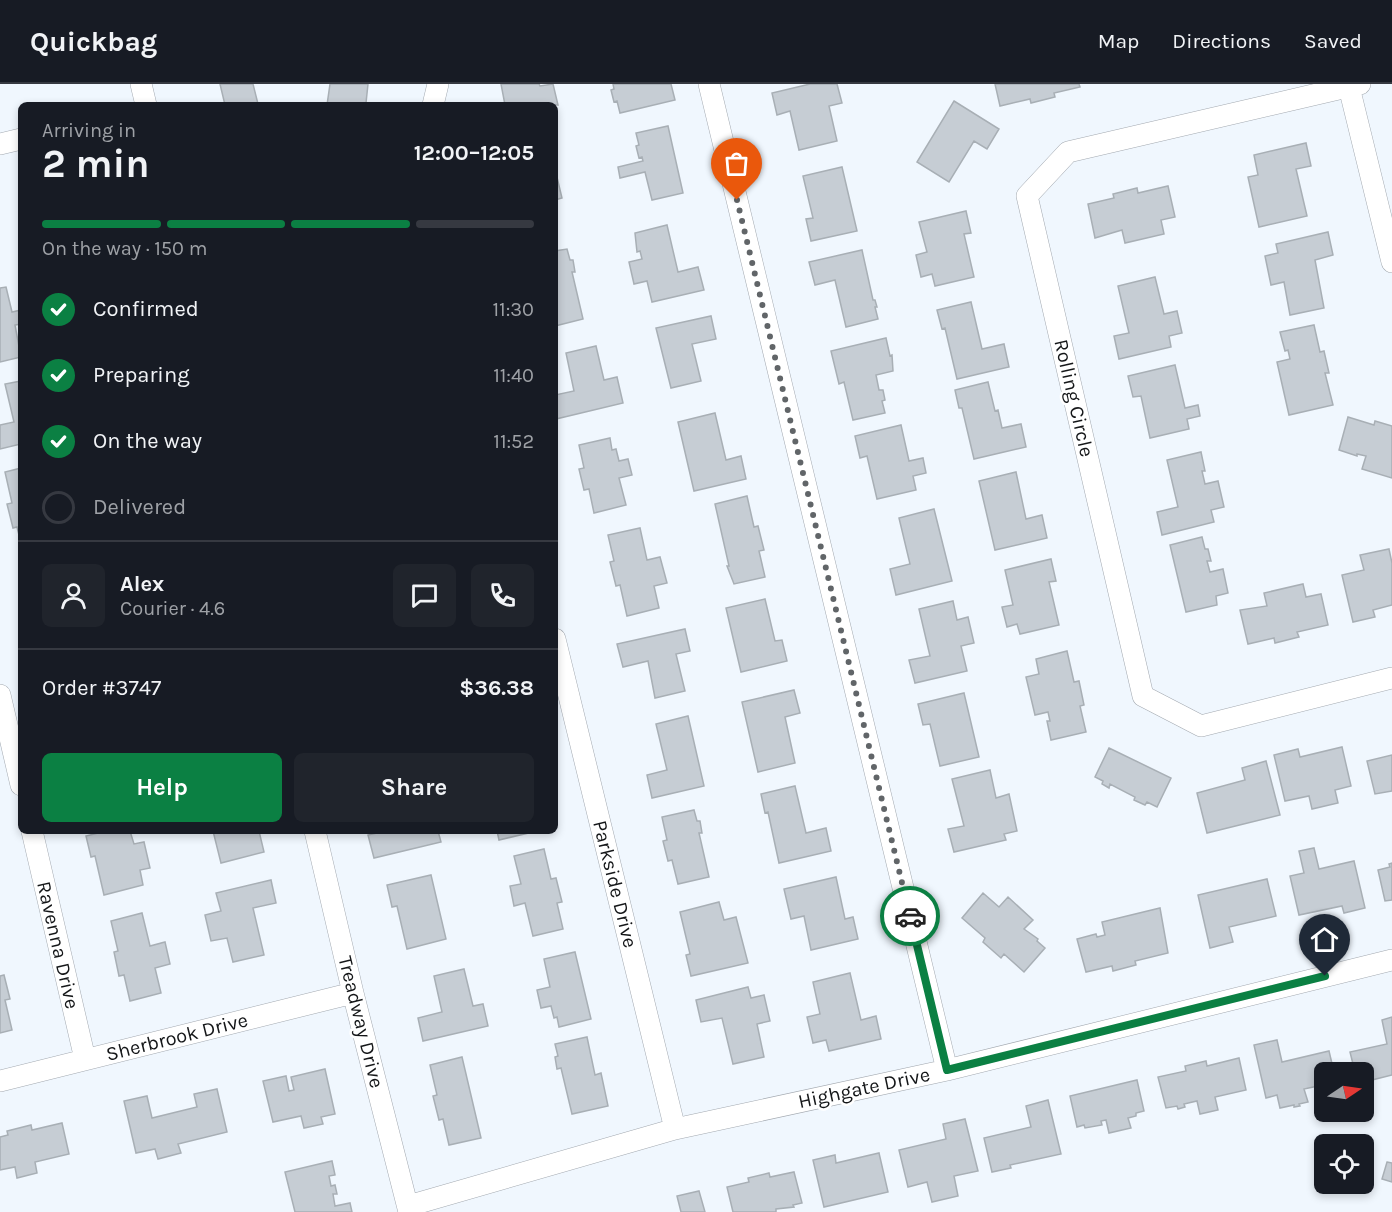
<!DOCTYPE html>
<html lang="en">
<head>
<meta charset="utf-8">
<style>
	:root { --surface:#171b24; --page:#20242c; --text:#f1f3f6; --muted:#9ea1a6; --line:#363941; --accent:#0b8043 }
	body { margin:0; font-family:Karla,sans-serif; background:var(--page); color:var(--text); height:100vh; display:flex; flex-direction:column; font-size:22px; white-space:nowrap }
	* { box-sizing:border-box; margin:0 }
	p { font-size:20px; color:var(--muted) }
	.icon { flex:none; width:33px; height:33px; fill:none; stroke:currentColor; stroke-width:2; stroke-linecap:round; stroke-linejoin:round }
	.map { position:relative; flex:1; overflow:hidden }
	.side { position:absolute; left:18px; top:18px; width:540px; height:732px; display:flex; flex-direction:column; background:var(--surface); border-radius:9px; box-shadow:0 3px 9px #0003 }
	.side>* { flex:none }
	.needle { width:39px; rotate:77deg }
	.buttons { position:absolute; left:1314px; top:978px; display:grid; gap:12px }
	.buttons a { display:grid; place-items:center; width:60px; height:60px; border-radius:9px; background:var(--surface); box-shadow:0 3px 9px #0003; font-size:30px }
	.pin { position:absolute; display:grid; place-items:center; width:51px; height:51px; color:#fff; margin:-62px -26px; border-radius:50% 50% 50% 0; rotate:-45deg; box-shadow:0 0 6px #0007 }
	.pin .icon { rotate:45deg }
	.courier { position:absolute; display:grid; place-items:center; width:60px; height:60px; margin:-30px; border:4px solid #0b8043; border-radius:50%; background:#fff; color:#222; box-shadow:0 2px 8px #0007 }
	.head em { font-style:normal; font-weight:700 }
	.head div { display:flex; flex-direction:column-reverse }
	.head { display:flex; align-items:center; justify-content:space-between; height:102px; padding:0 24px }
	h1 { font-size:39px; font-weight:700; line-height:45px }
	.bar { display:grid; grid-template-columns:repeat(4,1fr); gap:9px 6px; align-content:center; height:72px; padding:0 24px }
	.bar i { height:8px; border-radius:4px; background:var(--line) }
	.bar .current { background:var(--accent) }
	.bar p { grid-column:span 4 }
	.line { display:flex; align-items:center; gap:15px; padding:0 24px; border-top:2px solid var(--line) }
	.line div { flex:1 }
	.round { display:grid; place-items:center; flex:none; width:63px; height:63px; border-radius:9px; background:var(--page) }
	ol { padding:0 24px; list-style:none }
	li { display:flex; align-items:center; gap:18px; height:66px }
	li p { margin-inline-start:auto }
	li .icon { padding:6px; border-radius:50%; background:var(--accent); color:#fff; stroke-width:4 }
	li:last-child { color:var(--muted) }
	li i { width:33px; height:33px; border:3px solid var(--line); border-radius:50% }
	.primary-button { display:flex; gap:12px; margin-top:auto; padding:12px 24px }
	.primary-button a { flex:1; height:69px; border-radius:9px; background:var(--accent); color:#fff; font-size:24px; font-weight:700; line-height:69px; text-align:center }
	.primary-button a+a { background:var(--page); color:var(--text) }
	header { display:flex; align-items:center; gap:36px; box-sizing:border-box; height:84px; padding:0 30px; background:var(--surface); border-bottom:2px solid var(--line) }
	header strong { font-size:28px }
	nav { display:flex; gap:33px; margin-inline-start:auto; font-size:21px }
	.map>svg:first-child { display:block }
	.building { fill:#c6cdd4; stroke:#a8afb5; stroke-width:1.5 }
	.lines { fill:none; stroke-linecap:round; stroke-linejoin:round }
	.street-casing { stroke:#a3a9b0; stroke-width:22 }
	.street { stroke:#fff; stroke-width:21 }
	.done { stroke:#616568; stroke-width:6; stroke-dasharray:0 10.8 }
	.route { stroke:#0b8043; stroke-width:8 }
	.labels { text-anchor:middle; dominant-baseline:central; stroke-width:5; stroke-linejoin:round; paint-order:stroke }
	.street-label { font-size:20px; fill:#141618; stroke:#fff }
</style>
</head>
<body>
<header>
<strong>Quickbag</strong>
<nav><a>Map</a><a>Directions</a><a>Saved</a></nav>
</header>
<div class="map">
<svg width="1392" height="1128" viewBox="0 0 1392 1128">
	<rect width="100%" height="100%" fill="#f0f7fe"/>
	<path class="building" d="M220 0H253L258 20 225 21Z
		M330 0H368L366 19 381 21H327Z
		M501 0H539L540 2 553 0 558 21H505Z
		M613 0H671L675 16 620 29 617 17 614 18 611 6 614 5Z
		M810 0H837L842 19 829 22 837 57 799 66 790 27 777 31 772 9Z
		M995 0H1079L1080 3 1054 9 1055 13 1031 19 1030 15 1000 22Z
		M954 17 999 45 987 65 974 57 949 98 917 78Z
		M668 42 683 109 652 116 645 88 620 94 618 83 643 77 642 73 639 74 636 62 639 61 636 49Z
		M1306 59 1311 82 1296 85 1307 132 1259 143 1248 93 1258 91 1254 71Z
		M842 83 857 147 811 157 806 135 813 134 803 92Z
		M555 85 562 114 555 116Z
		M1168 102 1175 133 1161 136 1164 150 1125 159 1122 146 1095 154 1088 120 1114 114 1113 110 1137 104 1138 109Z
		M966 127 971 149 964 150 974 193 935 202 932 190 921 193 916 171 927 168 919 138Z
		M667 141 678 188 698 183 704 206 652 218 647 197 634 200 629 178 642 175 640 167 637 168 635 149Z
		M1328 148 1333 171 1315 176 1324 224 1290 231 1284 198 1271 201 1265 172 1278 169 1276 160Z
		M567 165 570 176H573L575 188H572L583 235 555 242V167Z
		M862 166 873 216H875L877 223H875L878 235 846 243 835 196 815 201 809 178Z
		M1155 193 1164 230 1177 227 1182 249 1169 252 1171 263 1119 275 1114 252 1129 249 1118 202Z
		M6 203 12 228 21 226V240L15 241 21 273 0 278V204Z
		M971 218 982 265 1004 260 1009 283 957 295 945 244 942 245 937 226Z
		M711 232 716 255 692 260 701 297 671 304 656 244Z
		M1314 241 1320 268 1324 267 1329 289H1325L1333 321 1289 331 1277 278 1290 275 1288 266 1285 267 1280 248Z
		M886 254 890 272 892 271 893 287 876 291 879 306H883L885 316 882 317 885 329 853 336 844 298 839 300 831 267Z
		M596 262 604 296 617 293 623 319 556 335 555 311 574 307 566 269Z
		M1175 281 1185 324 1198 321 1200 332 1187 335 1189 345 1150 354 1141 312 1133 313 1128 292Z
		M21 297V360L0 365V341L14 338 5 300Z
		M988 298 995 327 998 326 1002 344 1021 340 1026 363 974 375 962 324H959L955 306Z
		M715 329 726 376 741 372 746 395 694 407 678 338Z
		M1348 333 1374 341 1375 337 1392 342V394L1362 385 1366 372 1357 370V372L1339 366Z
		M901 341 909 377 923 374 926 389 913 392 916 406 877 415 867 372 860 374 855 352Z
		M610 354 612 366 616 365 619 377 628 375 632 391 619 394 626 421 594 429 589 405 584 406 579 385 584 384 579 361Z
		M1201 368 1205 387H1202L1205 400 1218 397 1224 423 1211 426 1214 438 1162 451 1157 428 1178 423 1167 376Z
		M21 384V459L17 443 13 444 7 420 12 419 5 388Z
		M1016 388 1026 435 1042 431 1047 454 995 466 979 397Z
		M747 412 754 443 758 442 764 466 759 467 765 493 734 500 727 482H729L715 420Z
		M934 425 952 497 896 511 890 485 910 480 899 434Z
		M640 444 647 476 660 473 667 499 654 502 659 524 627 532 620 501 616 502 610 478 614 477 608 451Z
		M1202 453 1205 465H1208L1211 477H1207L1210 488 1223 485 1228 509 1216 512 1217 521 1186 528 1170 461Z
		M1389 465 1392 479V521L1373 526 1375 533 1353 538 1342 491 1364 486 1360 471Z
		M1051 475 1056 497 1049 498 1059 541 1020 550 1017 540 1007 543 1002 523 1013 521 1005 486Z
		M1303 500 1306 513 1321 510 1328 541 1297 548 1299 553 1275 559 1274 554 1248 560 1240 526 1267 522 1264 509Z
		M765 515 775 557 782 556 787 577 741 588 726 524Z
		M953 517 957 536 968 533 974 559 961 562 967 587 915 599 909 576 930 572 919 525Z
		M685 545 690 567 676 570 685 607 655 614 648 577 623 583 617 560Z
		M1067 567 1074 598 1079 597 1084 621 1080 622 1086 648 1051 656 1047 637H1050L1048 628 1035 631 1026 593 1039 590 1036 575Z
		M794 606 800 629 785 633 795 679 758 688 742 618Z
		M964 609 979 673 940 682 930 640 923 641 918 620Z
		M688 632 704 702 652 714 647 691 667 686 656 640Z
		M1342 663 1351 702 1335 706 1338 719 1312 725 1309 712 1285 717 1274 671 1298 665 1300 673Z
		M1109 664 1171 694 1157 723 1147 718 1145 721 1134 716 1135 713 1110 700 1109 704 1102 700 1103 697 1095 693Z
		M1392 671V707L1375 710 1367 677Z
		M1266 677 1280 731 1207 749 1197 709 1245 696 1242 684Z
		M990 686 996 714 1009 710 1017 747 1004 750 1006 756 954 768 948 745 964 742 952 695Z
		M795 702 806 749 826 744 831 767 779 779 768 728 765 729 761 710Z
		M694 726 697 737H700L702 749H699L709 793 678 800 672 776 668 777 663 757 667 756 662 733Z
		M106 747H130L134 760 144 758 150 784 140 786 143 801 104 811 95 772 91 773 86 752Z
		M213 747H259L264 768 221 779Z
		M386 747H438L441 758 374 774 368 751Z
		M497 747H537L499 756Z
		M1314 764 1319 785 1354 777 1365 824 1344 829 1342 822 1299 831 1290 792 1304 789 1299 767Z
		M544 765 551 795 556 794 562 818 557 819 563 845 533 852 525 819 514 822 510 802 521 800 514 772Z
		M1392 779V816L1385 817 1378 786 1390 783 1389 780Z
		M431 791 446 855 407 865 397 822 392 823 387 801Z
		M836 793 845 835 853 833 858 855 811 866 804 832 791 835 784 805Z
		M1267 795 1276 832 1229 843 1233 858 1210 864 1198 811Z
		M271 796 276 819 253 824 264 871 233 878 227 854 211 857 205 831 221 827 216 809Z
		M983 809 999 823 1008 813 1033 836 1024 845 1038 855 1037 857 1045 864 1024 888 1004 870 1001 874 983 858 985 854 962 834Z
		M719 818 724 836 736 833 748 879 691 892 686 871 690 870 680 828Z
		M1160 824 1168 869 1135 877 1136 881 1113 887 1112 882 1086 888 1077 855 1096 850 1097 853 1105 851 1102 838Z
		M142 829 150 862 165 858 170 880 155 884 161 909 130 917 124 891 119 892 114 868 118 867 111 837Z
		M575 868 591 935 559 943 557 933 554 934 551 922 541 924 537 906 550 903 544 875Z
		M464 885 473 922 483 920 488 942 423 957 418 934 442 928 434 892Z
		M850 889 861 936 876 932 881 955 829 967 826 956 813 959 807 933 820 930 813 898Z
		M4 891 10 915 5 916 12 946 0 949V892Z
		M748 903 751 914 764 911 770 937 757 940 764 973 733 980 722 934 701 938 696 916Z
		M1392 933V991L1364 998V988H1355L1350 968 1387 960 1382 936Z
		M587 953 595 991 601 989 608 1022 572 1030 561 984 557 985 555 973 558 972 555 960Z
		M1277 956 1282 978 1329 967 1334 988H1324V1004L1318 1005V1002L1304 1005 1308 1018 1299 1020 1300 1022 1294 1023V1021L1280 1024 1277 1011 1266 1014 1254 961Z
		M462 973 481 1054 449 1061 443 1035 439 1036 433 1012 437 1011 430 981Z
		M1239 974 1246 1006 1215 1013 1218 1026 1200 1030 1197 1017 1184 1020 1185 1023 1178 1025 1177 1022 1166 1024 1158 993 1186 987 1185 982 1206 977 1207 982Z
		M325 985 335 1030 321 1033 323 1040 304 1044 301 1032 273 1038 263 997 286 992 289 1007 294 1006 291 993Z
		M1137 996 1144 1027 1136 1029V1032L1128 1034 1131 1044 1109 1049 1106 1036 1101 1037 1102 1041 1085 1044 1084 1041 1077 1043 1070 1012Z
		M217 1005 227 1048 178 1060 181 1069 158 1075 155 1065 136 1069 124 1017 147 1012 152 1034 197 1023 194 1010Z
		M1048 1016 1061 1070 1010 1081 1011 1084 992 1088 984 1054 1031 1043 1026 1022Z
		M965 1035 978 1087 954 1092 958 1112 932 1118 927 1098 908 1103 899 1066 946 1055 943 1040Z
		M62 1039 69 1070 35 1078 37 1089 17 1094 15 1083 0 1086V1053L8 1051 7 1047 31 1041 32 1046Z
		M879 1069 888 1108 824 1123 813 1076 835 1071 836 1079Z
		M332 1077 335 1091 329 1092 331 1102 335 1101 337 1110H333L335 1122 350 1119 352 1128H295L285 1088Z
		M1387 1078 1392 1079V1098L1382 1095Z
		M794 1088 802 1119 793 1121 794 1123 776 1125V1128H733L727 1103 749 1098 748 1094 769 1089 770 1093Z
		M699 1107 705 1128H681L677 1112Z"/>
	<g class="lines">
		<g class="street-casing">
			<path id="street" d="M141 0 146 21
				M709 0 947 986
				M1360 0 1068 68 1027 112 1143 612 1201 642 1392 594
				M1349 3 1392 178
				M433 21 438 0
				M0 60 21 55
				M555 555 675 1045
				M0 611 21 701
				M32 747 85 975
				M315 747 353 909 409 1128
				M0 997 353 909
				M408 1122 675 1045 947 986 1392 876"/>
		</g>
		<use href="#street" class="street"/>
	</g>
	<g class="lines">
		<path class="done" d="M737 116 910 832"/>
		<path class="route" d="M910 832 947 986 1325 892"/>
	</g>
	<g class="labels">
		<g class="street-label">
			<text transform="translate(1074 314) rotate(77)">Rolling Circle</text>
			<text transform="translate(615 800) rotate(76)">Parkside Drive</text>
			<text transform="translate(58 861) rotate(77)">Ravenna Drive</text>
			<text transform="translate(361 938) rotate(76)">Treadway Drive</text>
			<text transform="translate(177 953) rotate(-14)">Sherbrook Drive</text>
			<text transform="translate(864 1004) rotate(-12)">Highgate Drive</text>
		</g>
	</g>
</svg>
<div class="buttons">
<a><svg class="needle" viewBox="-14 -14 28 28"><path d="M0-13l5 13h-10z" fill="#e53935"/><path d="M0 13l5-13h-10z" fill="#9ea1a6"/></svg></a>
<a><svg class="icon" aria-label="locate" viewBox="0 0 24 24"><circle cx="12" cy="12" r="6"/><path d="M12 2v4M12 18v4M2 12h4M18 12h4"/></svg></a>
</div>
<div class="pin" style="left:737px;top:116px;background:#ea580c"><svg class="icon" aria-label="bag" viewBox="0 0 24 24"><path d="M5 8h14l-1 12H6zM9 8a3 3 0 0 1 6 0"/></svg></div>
<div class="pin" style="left:1325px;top:892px;background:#1f2937"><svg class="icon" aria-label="home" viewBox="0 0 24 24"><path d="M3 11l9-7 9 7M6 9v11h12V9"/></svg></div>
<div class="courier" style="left:910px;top:832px"><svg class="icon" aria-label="car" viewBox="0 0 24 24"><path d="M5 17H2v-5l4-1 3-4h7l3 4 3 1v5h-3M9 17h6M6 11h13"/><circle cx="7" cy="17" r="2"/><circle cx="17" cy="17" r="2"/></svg></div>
<section class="side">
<div class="head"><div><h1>2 min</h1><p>Arriving in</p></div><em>12:00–12:05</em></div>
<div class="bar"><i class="current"></i><i class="current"></i><i class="current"></i><i></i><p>On the way · 150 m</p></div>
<ol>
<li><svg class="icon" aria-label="check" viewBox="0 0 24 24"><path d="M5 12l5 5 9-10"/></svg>Confirmed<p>11:30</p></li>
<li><svg class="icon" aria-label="check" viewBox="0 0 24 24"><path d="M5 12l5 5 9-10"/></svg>Preparing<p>11:40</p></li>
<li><svg class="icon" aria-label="check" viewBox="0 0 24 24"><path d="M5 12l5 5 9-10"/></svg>On the way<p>11:52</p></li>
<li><i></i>Delivered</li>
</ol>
<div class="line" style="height:108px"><a class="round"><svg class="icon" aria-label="person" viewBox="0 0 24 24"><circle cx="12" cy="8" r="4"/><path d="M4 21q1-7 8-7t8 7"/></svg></a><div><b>Alex</b><p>Courier · 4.6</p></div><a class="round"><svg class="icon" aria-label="chat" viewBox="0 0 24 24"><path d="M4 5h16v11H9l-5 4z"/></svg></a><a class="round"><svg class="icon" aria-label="phone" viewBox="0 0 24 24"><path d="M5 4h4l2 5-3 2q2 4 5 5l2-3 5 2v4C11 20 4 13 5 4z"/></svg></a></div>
<div class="line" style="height:78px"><div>Order #3747</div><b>$36.38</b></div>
<div class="primary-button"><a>Help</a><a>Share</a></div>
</section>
</div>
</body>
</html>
